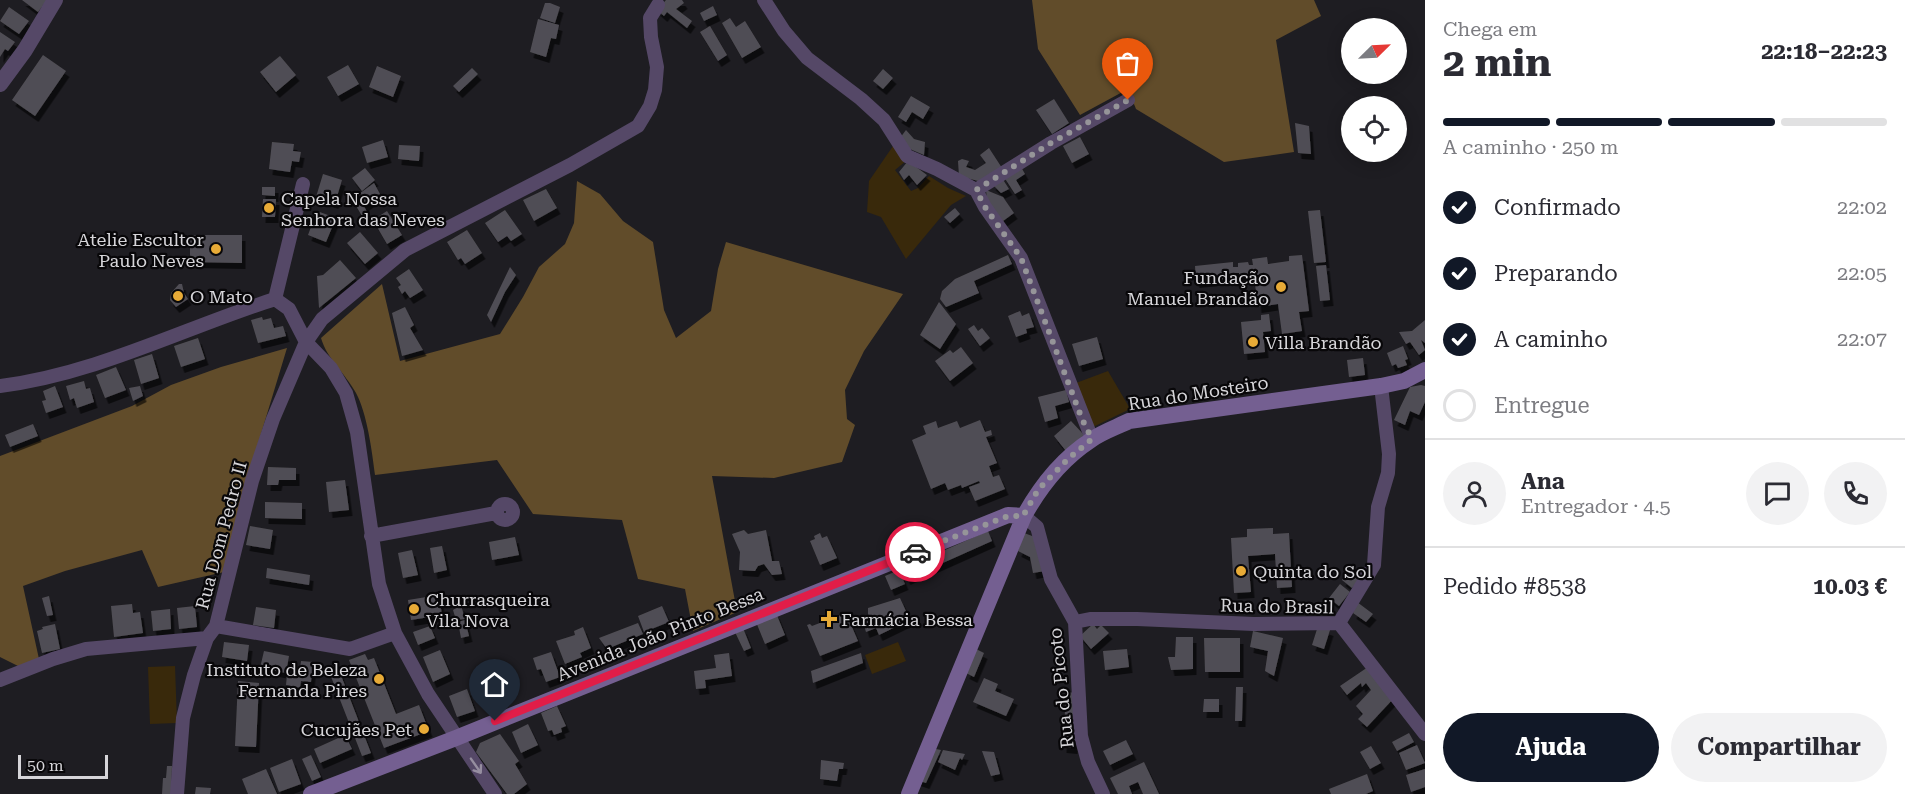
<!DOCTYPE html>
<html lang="pt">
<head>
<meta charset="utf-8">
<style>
	:root { --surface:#fff; --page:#f2f2f3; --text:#2b2b33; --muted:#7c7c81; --line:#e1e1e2; --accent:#111827 }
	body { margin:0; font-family:"Roboto Serif",serif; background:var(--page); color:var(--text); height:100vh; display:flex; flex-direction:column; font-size:22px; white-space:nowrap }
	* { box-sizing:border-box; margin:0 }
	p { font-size:20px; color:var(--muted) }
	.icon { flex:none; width:33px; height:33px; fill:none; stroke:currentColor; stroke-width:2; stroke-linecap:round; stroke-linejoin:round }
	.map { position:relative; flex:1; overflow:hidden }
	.panel { display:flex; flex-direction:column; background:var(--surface); width:480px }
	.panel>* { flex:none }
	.needle { width:39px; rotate:66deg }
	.fabs { position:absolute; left:1341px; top:18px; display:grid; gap:12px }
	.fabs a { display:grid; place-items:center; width:66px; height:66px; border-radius:50%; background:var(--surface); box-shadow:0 3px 15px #0003; font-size:30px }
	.scale { position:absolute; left:18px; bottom:15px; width:90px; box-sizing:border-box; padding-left:6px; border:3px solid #d6d5d9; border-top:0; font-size:16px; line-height:21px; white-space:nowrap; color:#d6d5d9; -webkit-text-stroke:4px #080709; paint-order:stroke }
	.pin { position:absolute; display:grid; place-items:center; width:51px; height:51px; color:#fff; margin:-62px -26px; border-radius:50% 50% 50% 0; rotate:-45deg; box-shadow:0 0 6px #0007 }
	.pin .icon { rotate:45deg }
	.courier { position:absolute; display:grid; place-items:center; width:60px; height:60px; margin:-30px; border:4px solid #e11d48; border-radius:50%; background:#fff; color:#222; box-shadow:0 2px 8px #0007 }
	.headline em { font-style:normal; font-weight:700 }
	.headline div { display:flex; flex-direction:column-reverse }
	.headline { display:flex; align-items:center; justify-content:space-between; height:102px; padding:0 18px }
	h1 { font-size:39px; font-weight:700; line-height:45px }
	.bar { display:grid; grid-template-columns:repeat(4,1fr); gap:9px 6px; align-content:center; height:72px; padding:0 18px }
	.bar i { height:8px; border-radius:4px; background:var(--line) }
	.bar .selected { background:var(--accent) }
	.bar p { grid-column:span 4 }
	.line { display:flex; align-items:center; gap:15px; padding:0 18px; border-top:2px solid var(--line) }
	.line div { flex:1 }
	.round { display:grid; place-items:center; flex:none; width:63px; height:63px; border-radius:32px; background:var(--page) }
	ol { padding:0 18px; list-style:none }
	li { display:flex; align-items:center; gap:18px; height:66px }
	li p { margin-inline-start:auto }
	li .icon { padding:6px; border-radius:50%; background:var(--accent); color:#fff; stroke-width:4 }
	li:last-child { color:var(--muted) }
	li i { width:33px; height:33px; border:3px solid var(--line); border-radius:50% }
	.cta { display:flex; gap:12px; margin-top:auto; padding:12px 18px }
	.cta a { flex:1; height:69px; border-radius:36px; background:var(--accent); color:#fff; font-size:24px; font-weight:700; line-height:69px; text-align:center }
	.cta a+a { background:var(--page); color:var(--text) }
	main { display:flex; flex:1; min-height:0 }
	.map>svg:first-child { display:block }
	.green { fill:#39290b }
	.forest { fill:#614c2a }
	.building { fill:#504e54; filter:url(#shadow) }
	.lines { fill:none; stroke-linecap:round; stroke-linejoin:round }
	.minor { stroke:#554867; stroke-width:14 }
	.tertiary { stroke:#554867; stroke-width:16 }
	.secondary { stroke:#745f91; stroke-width:16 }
	.oneway { stroke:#968ea0 }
	.done { stroke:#969599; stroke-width:6; stroke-dasharray:0 10.8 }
	.route { stroke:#e11d48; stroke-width:8 }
	.poi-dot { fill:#e8ab37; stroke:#080709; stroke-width:2 }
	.labels { text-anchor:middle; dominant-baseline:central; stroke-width:4.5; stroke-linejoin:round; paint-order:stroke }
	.poi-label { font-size:18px; fill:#d6d5d9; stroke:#080709; text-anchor:start }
	.street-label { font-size:18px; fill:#d6d5d9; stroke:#080709 }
</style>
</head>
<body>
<main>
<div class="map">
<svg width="1425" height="794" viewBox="0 0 1425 794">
	<defs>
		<filter id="shadow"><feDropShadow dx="3.5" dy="6" stdDeviation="0" flood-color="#0009"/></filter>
	</defs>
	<rect width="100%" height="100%" fill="#1e1d22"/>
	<path class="green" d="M893 146 906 161 895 170 911 191 918 188 929 176 948 188 966 196 951 205 906 259 881 217 867 212 869 181Z
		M1108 371 1129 407 1128 410 1091 428 1076 383Z
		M898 642 906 661 872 674 865 655Z
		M175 666 177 723 150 724 148 667Z"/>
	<path class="forest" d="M1032 0H1314L1321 16 1276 40 1294 152 1224 162 1136 109 1128 89 1080 115 1038 49Z
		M577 181 600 194 623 221 653 242 664 310 676 338 711 311 718 269 726 242 903 294 864 351 845 390 847 419 855 425 842 462 774 478 712 476 737 612 693 631 685 589 638 579 622 520 533 514 497 460 375 475C372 451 367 413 356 393 345 373 327 359 321 338L382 284 400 361 500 334 523 297 539 267 565 244 574 223Z
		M287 348 251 467 224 572 158 587 142 550 65 571 23 586 39 659 22 668 0 657V456L132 406 171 385 221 367Z"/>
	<path class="building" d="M22 0H47L38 12Z
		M666 0H682L684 3 676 9 692 21 687 28 667 12 664 16 657 10Z
		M545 3H550L560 7 555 23 540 18Z
		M713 6 717 15 704 21 700 13Z
		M9 7 29 21 19 34 0 21Z
		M730 18 736 27 745 21 761 47 742 58 722 23Z
		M538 19 559 25 556 39 551 38 546 57 530 52Z
		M710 26 727 55 718 61 700 32Z
		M0 32 15 42 8 51 5 49 0 57Z
		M43 55 66 71 35 116 12 100Z
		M280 56 296 75 276 92 260 72Z
		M348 65 359 84 338 96 327 77Z
		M377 66 401 76 393 97 369 87Z
		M472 68 478 74 459 92 453 86Z
		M883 69 893 78 883 89 873 81Z
		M911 96 930 107 923 119 912 112 906 122 898 117Z
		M1054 99 1069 123 1052 134 1036 110Z
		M1295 123 1309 126 1311 154 1298 153Z
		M906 130 914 139 925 142 924 155 910 149 900 138Z
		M1080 137 1089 154 1072 163 1063 146Z
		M383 140 388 157 367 163 362 147Z
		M272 142 294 144 293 151 301 152 299 162 292 161 290 172 269 169Z
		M399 145 420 146 419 161 398 159Z
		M989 148 1002 168 982 182 959 176 958 161 962 159 969 161 966 167 975 170 986 163 980 155Z
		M908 161 927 175 917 185 909 175 904 180 899 172Z
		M1021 167 1025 174 1016 180 1022 190 1015 194 1004 177Z
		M365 168 375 180 362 191 352 178Z
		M323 174 342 180 335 203 316 197Z
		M1002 178 1009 189 1001 193 992 184Z
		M374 183 380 194 364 206 367 212 362 216 352 199Z
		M262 187H275V196L262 195Z
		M546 189 557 208 534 221 523 200Z
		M986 190 1003 197 1014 213 1003 221 987 200Z
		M263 199H276L275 217H262Z
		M955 208 960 214 950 223 944 217Z
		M505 210 522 234 511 241 507 236 498 242 485 223Z
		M1320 210 1326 262 1314 263 1308 211Z
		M317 211 336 218 326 242 308 235Z
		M387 211 402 235 387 244 373 220Z
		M467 230 482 253 465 264 461 258 458 260 447 242Z
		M360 232 378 253 365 264 347 243Z
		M190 235H242V263L190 262Z
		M1008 255 1012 264 974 281 979 293 946 307 940 299 942 291 955 279Z
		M1302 255 1309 311 1299 312 1302 331 1282 334 1278 304 1258 307 1253 269 1249 270 1250 274 1239 276V273H1234V278L1196 282 1195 266 1233 262V267H1238V263L1248 262 1249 265H1253L1252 259 1267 257 1268 264 1289 261V256Z
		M340 260 356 278 319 308 317 276 323 275Z
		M1326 265 1330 300 1320 301 1316 266Z
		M510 267 516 275 505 292 491 322 487 315Z
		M409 269 423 290 410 298 405 291 402 294 398 287 401 285 396 278Z
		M179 284H182L184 293 188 299 176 307 170 300 171 293Z
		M939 302 956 324 940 349 920 335Z
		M405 307 414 325 410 328 423 350 402 356 392 313Z
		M1020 311 1022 316 1029 313 1034 327 1026 329 1027 333 1016 337 1008 316Z
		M1269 314 1271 331 1263 332 1265 352 1244 354 1241 322 1261 320V315Z
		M262 317 263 320 271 318 274 328 283 326 286 336 258 343 251 320Z
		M1425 320V343L1421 340 1425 350 1419 355 1410 342 1406 344 1399 332 1412 331Z
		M974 325 978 331 982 328 990 338 980 346 968 329Z
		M1097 337 1103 359 1079 366 1072 344Z
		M198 338 205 359 181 367 174 346Z
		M1403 346 1408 359 1405 360 1407 365 1398 368 1396 364 1392 366 1387 353Z
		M961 347 973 363 950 381 935 361 950 350 953 353Z
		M152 354 159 378 141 384 134 360Z
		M1363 358 1365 375 1349 377 1347 360Z
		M116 367 126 390 105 398 96 375Z
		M84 381 86 389 90 388 94 402 77 408 74 398 70 400 66 386Z
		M1421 385 1425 386V402L1419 415 1410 411 1405 425 1394 420 1410 387Z
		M55 386 63 407 46 413 42 401 46 400 43 391Z
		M140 386 143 396 133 401 129 388Z
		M1066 390 1069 402 1055 406 1058 418 1045 422 1038 397Z
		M980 420 985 432 991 430 992 435 986 437 997 463 989 466 993 477 999 475 1005 489 975 501 969 487 980 483 979 481 962 488 961 485 948 490 945 483 931 489 912 440 926 434 923 426 936 421 938 428 957 421 960 428Z
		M1071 421 1084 435 1066 451 1054 436Z
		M33 424 38 436 10 447 5 435Z
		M268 467 296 468V480H279L278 485H267Z
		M345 480 349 510 329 512 326 482Z
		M265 502 302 503V519L265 518Z
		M250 526 273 530 270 549 246 545Z
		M1273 528V534L1289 533 1292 587 1277 588 1275 554 1248 556 1251 592 1234 593 1231 538 1247 537V529Z
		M744 530 748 534 766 530 772 561H779L782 574 772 575 764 564 758 566 755 571 739 570 740 552 732 534Z
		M988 531 992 541 907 579 902 569Z
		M820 533 822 538 827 536 837 558 820 565 810 541 815 539 814 536Z
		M1024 533 1035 537 1045 571 1033 573 1030 557 1018 551Z
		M515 537 519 555 492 560 489 542Z
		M442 546 447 570 434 573 430 548Z
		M412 550 418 575 403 578 398 553Z
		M1354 566 1364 574 1352 588 1342 580Z
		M267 568 310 575 309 585 266 578Z
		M899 570 905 584 891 590 885 576Z
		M1340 584 1350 592 1339 606 1329 598Z
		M439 595 442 615 411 620 408 600Z
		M49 596 53 615 47 616 42 598Z
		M900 598 910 620 879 635 876 628 866 632 863 622 871 619 868 614V608Z
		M1357 602 1373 614 1366 622 1353 613Z
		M132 604 133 613 140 612 143 633 114 637 111 606Z
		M461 605 465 619 456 620 453 610Z
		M195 606 197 627 179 629 177 608Z
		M662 606 669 622 644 632 638 616Z
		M256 607 276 610 274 628 253 625Z
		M170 609 171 629 153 631 151 611Z
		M776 613 785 635 765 644 756 622Z
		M846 613 858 641 820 656 807 625 810 624 812 626Z
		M465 620 469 636 461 638 458 622Z
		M638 623 643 634 607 649 599 638Z
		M55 624 60 649 42 653 37 631 43 629 42 627Z
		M1093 624 1097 629 1101 625 1109 633 1091 649 1080 636Z
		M430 626 435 638 418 645 413 632Z
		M1318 626 1330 630 1324 649 1312 645Z
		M583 627 591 648 580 653 582 657 565 664 556 641 575 635 574 631Z
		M743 628 751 648 744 651 735 632Z
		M1253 631 1283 638 1274 676 1265 671 1268 651 1250 647Z
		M1176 637H1193V669L1171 670 1168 657H1175Z
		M1204 638H1240V672H1205Z
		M224 642 249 645 247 661 222 657Z
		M976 649 984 653 974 677 966 673Z
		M1127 649 1129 667 1105 670 1103 651Z
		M440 650 450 674 433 682 423 657Z
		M264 651 289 656 286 673 260 668Z
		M551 652 560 677 546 682 541 669 537 670 533 658Z
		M729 653 732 676 705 680 706 688 696 689 694 671 716 668 714 655Z
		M861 653 863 663 813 683 811 671Z
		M365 654 368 660 374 658 396 714 419 705 429 731 384 748 349 660Z
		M301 661 313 662 311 682 301 681 300 688 286 685 287 675 299 677Z
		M337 665 371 753 362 756 328 669Z
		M1368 667 1394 698 1367 727 1358 719 1363 714 1356 706 1371 690 1366 683 1362 687 1361 683 1347 695 1340 686Z
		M984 678 998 684 995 691 1014 699 1006 716 973 702Z
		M238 681 259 683 256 747 235 746Z
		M1236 687H1243L1242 721H1235Z
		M467 689 475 711 457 717 449 696Z
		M1066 692 1078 693 1074 748 1063 747Z
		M1204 699H1219V712H1203Z
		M557 706 566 726 561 728 562 732 554 735 552 730 548 731 541 713Z
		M528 724 538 745 521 753 512 732Z
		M1409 733 1414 742 1397 751 1392 742Z
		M500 734 519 761 515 764 527 784 514 794H507L476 752 480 743Z
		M345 735 352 749 320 763 314 749Z
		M1126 740 1133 754 1110 765 1103 751Z
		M1417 745 1425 763 1406 770 1399 753Z
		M1371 746 1381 763 1370 769 1360 752Z
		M931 748 941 750 926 783 917 780Z
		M943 750 965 754 962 760 960 758 955 770 938 762Z
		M982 751 994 752 1000 774 991 776Z
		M311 755 321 777 312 781 302 759Z
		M292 759 301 784 279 792 270 768Z
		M821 760 844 763 843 769H839L837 781 820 779Z
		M1144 762 1159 794H1143L1138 782 1129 786 1132 794H1118L1110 778Z
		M167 766H172L171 794H162L163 778H166Z
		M266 769 277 794H248L242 779Z
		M1425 769V787L1411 792 1406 775Z
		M1367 774 1373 791 1366 794H1331L1329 789Z
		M196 787 211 788 210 794H195Z"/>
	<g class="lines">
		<path class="minor" d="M764 0 784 31 807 58 861 99 884 120 907 156 937 169 976 190 985 207 1021 258 1092 439
			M976 190 1051 143 1128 100
			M275 299 303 184
			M0 386C96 374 184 328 275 299L289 309 306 342 331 368 346 393 357 432 379 584 395 633 428 694 495 794
			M497 512a8 8 0 1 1 16 0a8 8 0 1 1-16 0Z
			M1024 516 1037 527 1051 579 1075 622 1081 736 1088 762 1103 794
			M371 536 496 513
			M1075 622 1090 619H1137L1254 624 1339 623 1425 734
			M1339 623 1374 565 1378 507 1388 473 1389 454 1381 386
			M216 626 350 649 395 633
			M0 680 53 659 86 649 207 638 216 626 252 481 273 419 306 342 322 319 405 250 570 165 638 126 650 106 655 90 657 67 651 37 650 18 658 5
			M177 794 183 718 194 675 207 638"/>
		<path class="tertiary" d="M0 84 25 50 55 0"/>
		<path class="secondary" d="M311 794 456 738 1008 515 1024 516
			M909 794 1024 516C1040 487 1062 459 1091 440 1102 432 1117 427 1129 421L1381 386 1404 381 1425 370"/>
	</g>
	<defs><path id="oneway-shaft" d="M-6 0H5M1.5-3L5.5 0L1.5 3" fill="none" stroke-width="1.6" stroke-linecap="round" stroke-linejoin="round" transform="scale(1.5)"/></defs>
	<use class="oneway" href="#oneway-shaft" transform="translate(476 766) rotate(55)"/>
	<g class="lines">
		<path class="done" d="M915 552 1008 516H1023L1038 490 1068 459 1092 439 1082 419 1021 258 985 207 976 190 1051 143 1128 100"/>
		<path class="route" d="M495 721 915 552"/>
	</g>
	<g class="poi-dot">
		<circle cx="269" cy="208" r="6"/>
		<circle cx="216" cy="249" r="6"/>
		<circle cx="1281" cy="287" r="6"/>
		<circle cx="178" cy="296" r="6"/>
		<circle cx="1253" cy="342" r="6"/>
		<circle cx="1241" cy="571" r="6"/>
		<circle cx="414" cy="609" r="6"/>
		<path d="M826 610h6v6h6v6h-6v6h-6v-6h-6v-6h6z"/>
		<circle cx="379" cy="679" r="6"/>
		<circle cx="424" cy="729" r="6"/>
	</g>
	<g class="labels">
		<g class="poi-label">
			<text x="281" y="198">Capela Nossa<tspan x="281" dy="21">Senhora das Neves</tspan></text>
			<text x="204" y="239" text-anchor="end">Atelie Escultor<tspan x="204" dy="21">Paulo Neves</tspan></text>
			<text x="1269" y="277" text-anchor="end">Fundação<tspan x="1269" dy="21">Manuel Brandão</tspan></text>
			<text x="190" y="296">O Mato</text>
			<text x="1265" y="342">Villa Brandão</text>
			<text x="1253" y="571">Quinta do Sol</text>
			<text x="426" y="599">Churrasqueira<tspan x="426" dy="21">Vila Nova</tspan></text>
			<text x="841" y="619">Farmácia Bessa</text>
			<text x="367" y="669" text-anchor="end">Instituto de Beleza<tspan x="367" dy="21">Fernanda Pires</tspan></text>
			<text x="412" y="729" text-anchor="end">Cucujães Pet</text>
		</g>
		<g class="street-label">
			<text transform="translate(1198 393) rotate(-9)">Rua do Mosteiro</text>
			<text transform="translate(221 535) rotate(-75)">Rua Dom Pedro II</text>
			<text transform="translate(1277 606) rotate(1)">Rua do Brasil</text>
			<text transform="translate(660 634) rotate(-22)">Avenida João Pinto Bessa</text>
			<text transform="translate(1061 688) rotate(-96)">Rua do Picoto</text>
		</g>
	</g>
</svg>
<div class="fabs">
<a><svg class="needle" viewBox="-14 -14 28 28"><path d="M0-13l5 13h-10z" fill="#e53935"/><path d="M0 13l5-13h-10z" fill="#7c7c81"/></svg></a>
<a><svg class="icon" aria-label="locate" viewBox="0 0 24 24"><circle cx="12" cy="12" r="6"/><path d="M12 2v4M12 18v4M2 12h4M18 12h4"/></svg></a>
</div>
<div class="scale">50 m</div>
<div class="pin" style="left:1128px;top:100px;background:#ea580c"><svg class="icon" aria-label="bag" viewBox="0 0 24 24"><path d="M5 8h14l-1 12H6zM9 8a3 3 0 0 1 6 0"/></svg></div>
<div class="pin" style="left:495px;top:721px;background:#1f2937"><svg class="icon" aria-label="home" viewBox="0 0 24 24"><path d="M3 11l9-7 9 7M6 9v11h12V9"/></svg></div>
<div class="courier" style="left:915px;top:552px"><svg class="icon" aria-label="car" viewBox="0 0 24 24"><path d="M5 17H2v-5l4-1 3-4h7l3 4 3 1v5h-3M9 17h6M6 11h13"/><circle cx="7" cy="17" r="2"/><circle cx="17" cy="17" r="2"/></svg></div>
</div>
<section class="panel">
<div class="headline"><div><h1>2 min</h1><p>Chega em</p></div><em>22:18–22:23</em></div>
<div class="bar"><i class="selected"></i><i class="selected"></i><i class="selected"></i><i></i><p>A caminho · 250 m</p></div>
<ol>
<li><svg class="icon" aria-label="check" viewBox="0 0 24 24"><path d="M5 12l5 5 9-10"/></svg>Confirmado<p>22:02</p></li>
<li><svg class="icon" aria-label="check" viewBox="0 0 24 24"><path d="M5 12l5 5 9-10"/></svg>Preparando<p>22:05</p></li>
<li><svg class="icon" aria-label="check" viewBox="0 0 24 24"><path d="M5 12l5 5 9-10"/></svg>A caminho<p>22:07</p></li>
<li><i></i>Entregue</li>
</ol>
<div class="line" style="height:108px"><a class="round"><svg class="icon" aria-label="person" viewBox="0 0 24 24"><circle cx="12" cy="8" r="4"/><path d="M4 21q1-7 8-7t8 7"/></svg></a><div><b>Ana</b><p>Entregador · 4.5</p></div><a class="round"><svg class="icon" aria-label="chat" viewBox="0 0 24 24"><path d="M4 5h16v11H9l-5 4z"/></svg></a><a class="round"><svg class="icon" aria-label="phone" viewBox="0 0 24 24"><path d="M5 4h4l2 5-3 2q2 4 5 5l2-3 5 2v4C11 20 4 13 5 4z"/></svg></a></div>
<div class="line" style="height:78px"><div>Pedido #8538</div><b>10.03 €</b></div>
<div class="cta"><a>Ajuda</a><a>Compartilhar</a></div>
</section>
</main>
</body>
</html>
